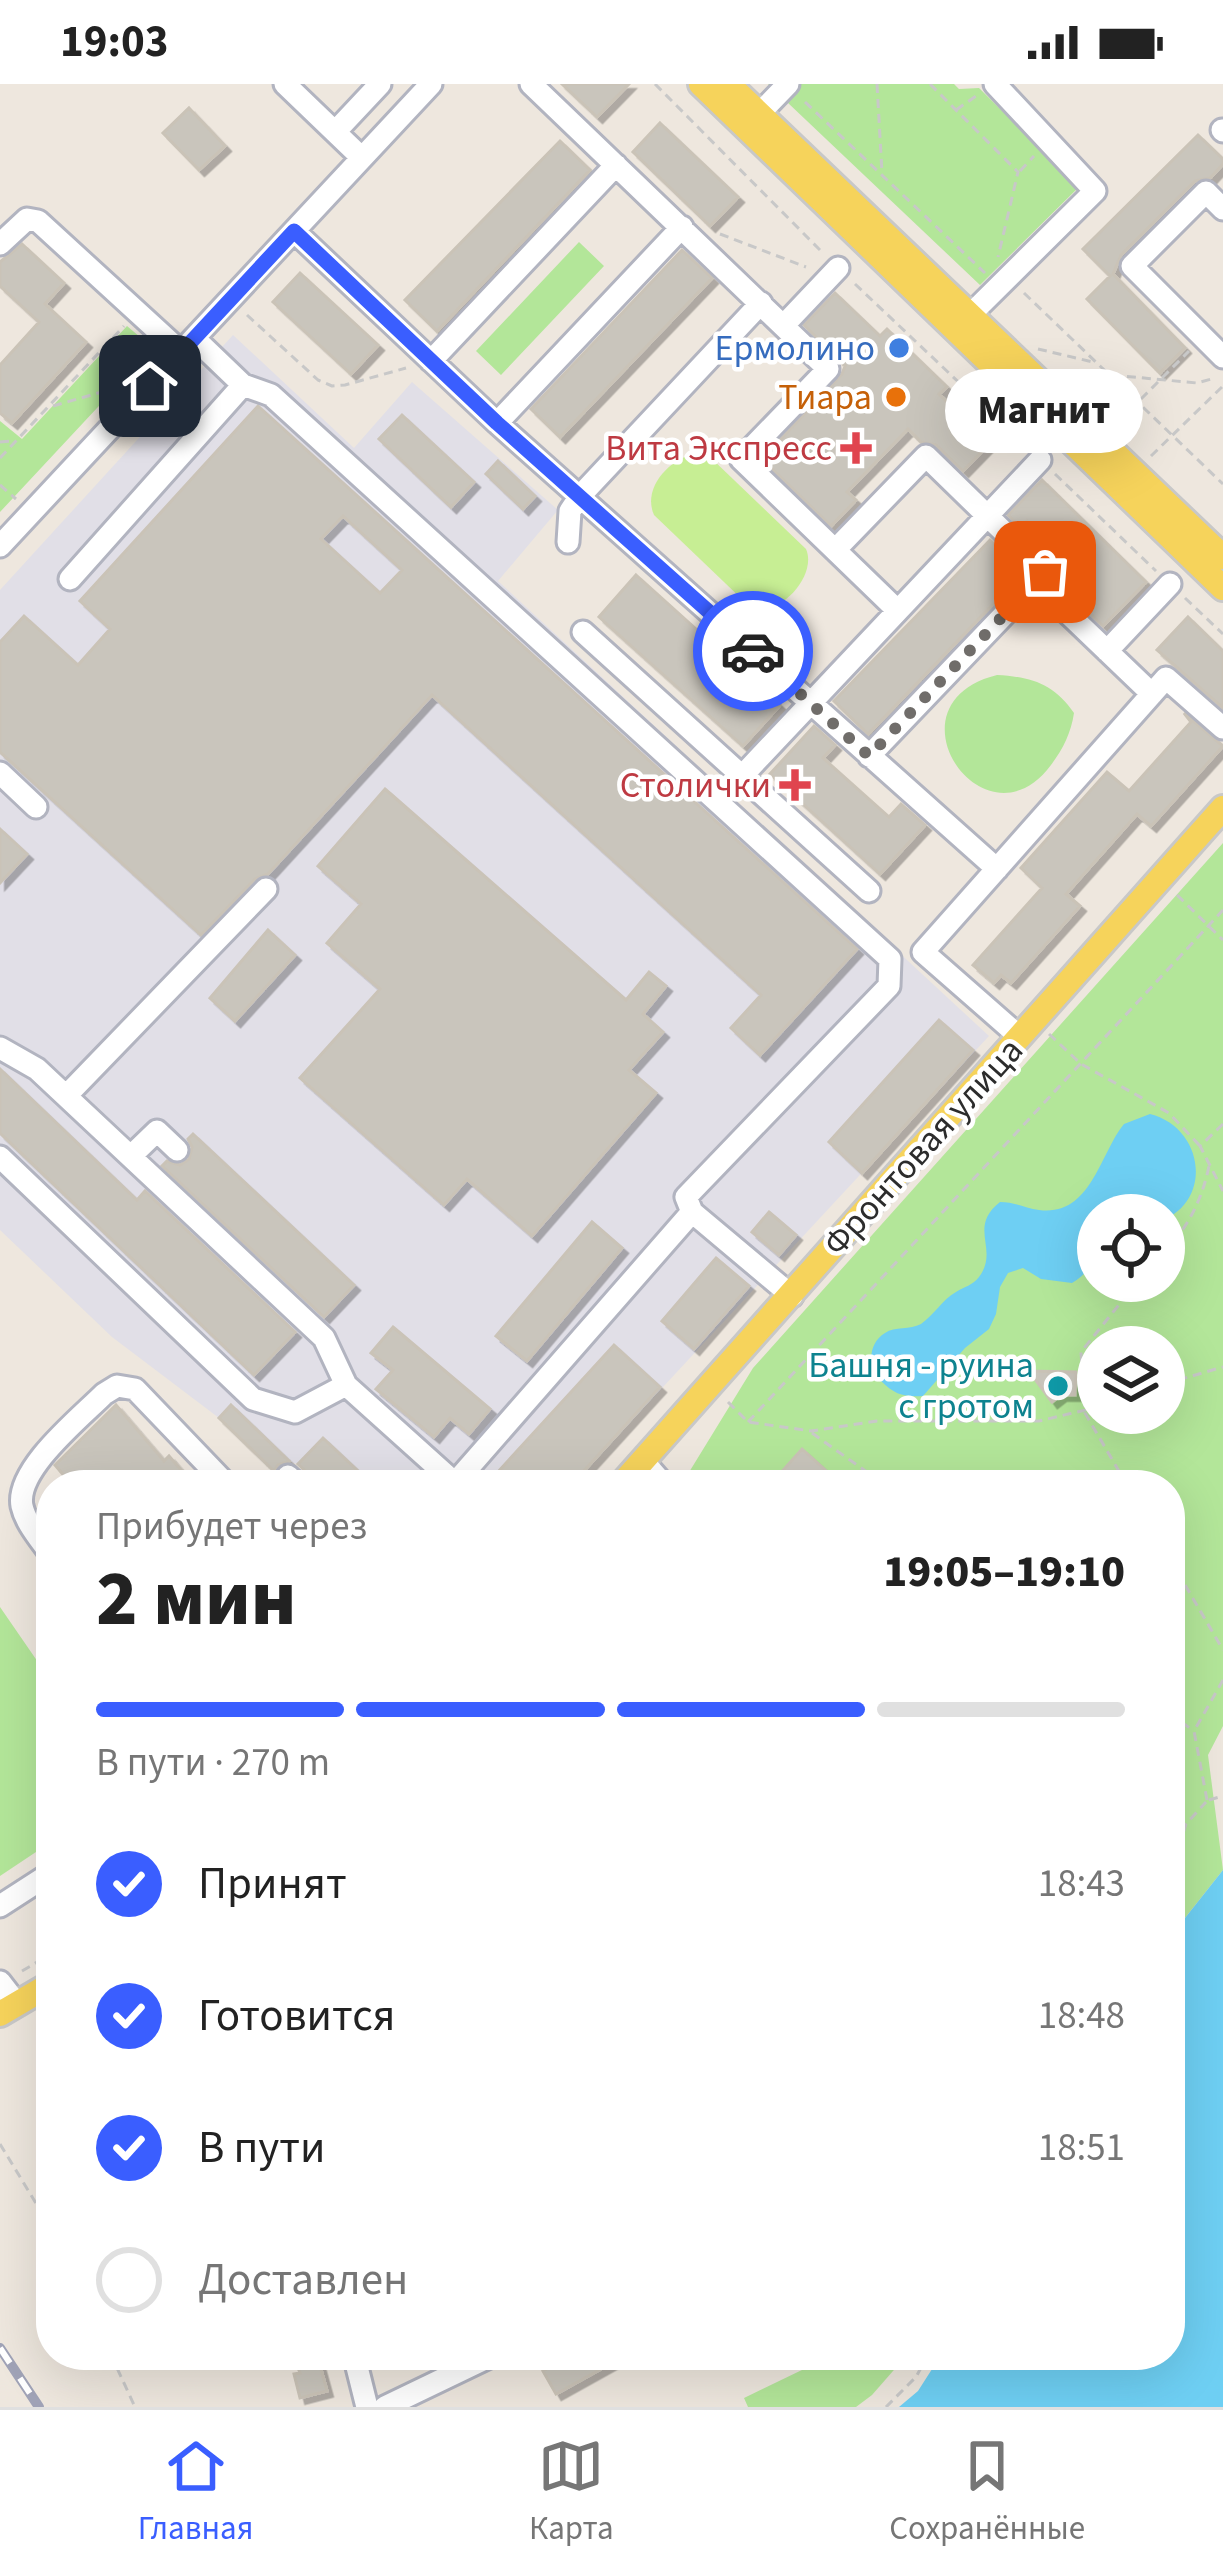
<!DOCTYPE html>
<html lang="ru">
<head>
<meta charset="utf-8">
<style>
	:root { --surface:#fff; --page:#f2f2f2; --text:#222; --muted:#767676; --line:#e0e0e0; --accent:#3a5eff }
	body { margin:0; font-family:"Source Sans 3",sans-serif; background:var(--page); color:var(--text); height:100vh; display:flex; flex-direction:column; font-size:45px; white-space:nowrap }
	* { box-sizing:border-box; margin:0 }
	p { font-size:39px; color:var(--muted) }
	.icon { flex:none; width:66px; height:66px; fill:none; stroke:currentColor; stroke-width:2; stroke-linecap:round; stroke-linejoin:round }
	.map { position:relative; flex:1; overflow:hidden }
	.drawer { position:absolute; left:36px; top:1386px; width:1149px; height:900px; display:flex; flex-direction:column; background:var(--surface); border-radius:48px; box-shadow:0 12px 48px #0002 }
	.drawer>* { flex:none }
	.controls { position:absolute; left:1077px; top:1110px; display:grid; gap:24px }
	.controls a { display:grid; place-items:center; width:108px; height:108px; border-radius:50%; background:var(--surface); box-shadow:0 12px 48px #0002; font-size:60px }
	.pin { position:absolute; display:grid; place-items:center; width:102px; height:102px; color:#fff; margin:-51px; border-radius:24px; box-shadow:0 6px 18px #0006 }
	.courier { position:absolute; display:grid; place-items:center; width:120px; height:120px; margin:-60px; border:9px solid #3a5eff; border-radius:50%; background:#fff; color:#222; box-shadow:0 3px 15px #0007 }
	.bubble { position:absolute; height:84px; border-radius:42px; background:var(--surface); box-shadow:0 12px 48px #0002; font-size:39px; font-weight:800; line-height:84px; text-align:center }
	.head em { font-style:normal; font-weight:800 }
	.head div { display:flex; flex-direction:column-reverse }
	.head { display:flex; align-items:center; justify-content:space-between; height:204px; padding:0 60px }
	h1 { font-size:78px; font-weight:800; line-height:90px }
	.bar { display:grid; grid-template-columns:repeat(4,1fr); gap:18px 12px; align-content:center; height:144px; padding:0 60px }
	.bar i { height:15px; border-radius:9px; background:var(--line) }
	.bar .active { background:var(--accent) }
	.bar p { grid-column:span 4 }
	ol { padding:0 60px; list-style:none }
	li { display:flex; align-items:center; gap:36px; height:132px }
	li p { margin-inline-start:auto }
	li .icon { padding:12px; border-radius:50%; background:var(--accent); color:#fff; stroke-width:4 }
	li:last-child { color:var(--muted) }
	li i { width:66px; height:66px; border:6px solid var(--line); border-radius:50% }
	.status { display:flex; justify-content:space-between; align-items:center; height:84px; padding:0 60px; background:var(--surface); direction:ltr }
	.status svg { height:33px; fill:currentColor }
	.dock { display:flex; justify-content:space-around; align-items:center; height:168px; border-top:3px solid var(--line); background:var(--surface); font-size:33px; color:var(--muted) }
	.dock a { display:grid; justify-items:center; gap:6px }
	.dock .active { color:var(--accent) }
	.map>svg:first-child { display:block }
	.industrial { fill:#e1dfe7 }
	.green { fill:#b3e699; fill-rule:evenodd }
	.pitch { fill:#c7ee94 }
	.water { fill:#6ecff3 }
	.building { fill:#c9c5bc; stroke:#cac3b7; stroke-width:3; fill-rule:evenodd; filter:url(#shadow) }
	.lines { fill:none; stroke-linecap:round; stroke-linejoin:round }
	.minor-casing { stroke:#b2b4c0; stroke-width:27 }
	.major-casing { stroke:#c8c8c8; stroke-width:30 }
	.path { stroke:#c8c8c8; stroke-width:3; stroke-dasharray:9 6; stroke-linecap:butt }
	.minor { stroke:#fff; stroke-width:21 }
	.major { stroke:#f6d35b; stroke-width:24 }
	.rail-casing { stroke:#a0a3b7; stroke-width:10 }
	.rail { stroke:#fff; stroke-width:6; stroke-dasharray:18; stroke-linecap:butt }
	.done { stroke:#706d6a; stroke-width:12; stroke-dasharray:0 21.6 }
	.route { stroke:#3a5eff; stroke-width:15 }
	.shop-dot { fill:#3f7fe0; stroke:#fff; stroke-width:4.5 }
	.food-dot { fill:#e8710a; stroke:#fff; stroke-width:4.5 }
	.health-dot { fill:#e0444e; stroke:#fff; stroke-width:4.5 }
	.culture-dot { fill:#0f9aa8; stroke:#fff; stroke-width:4.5 }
	.labels { text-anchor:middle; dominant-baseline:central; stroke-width:9; stroke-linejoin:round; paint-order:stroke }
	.shop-label { font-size:36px; fill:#366cbe; stroke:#fff; text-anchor:end }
	.food-label { font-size:36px; fill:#c56008; stroke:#fff; text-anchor:end }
	.health-label { font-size:36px; fill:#be3a42; stroke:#fff; text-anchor:end }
	.street-label { font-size:36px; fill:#2c2c2c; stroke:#fff }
	.culture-label { font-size:36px; fill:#0d838f; stroke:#fff; text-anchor:end }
</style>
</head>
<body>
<div class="status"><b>19:03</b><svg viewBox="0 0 49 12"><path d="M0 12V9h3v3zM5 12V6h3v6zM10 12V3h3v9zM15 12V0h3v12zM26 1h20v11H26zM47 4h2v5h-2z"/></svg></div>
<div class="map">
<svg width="1223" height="2323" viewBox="0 0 1223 2323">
	<defs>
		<filter id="shadow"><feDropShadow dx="5.5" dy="5.5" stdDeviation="0" flood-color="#0004"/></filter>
	</defs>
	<rect width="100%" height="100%" fill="#eee7de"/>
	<path class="industrial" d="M233 251 354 364 412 298 558 426 498 497 989 952 572 1401H373L323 1354 298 1380 290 1378 232 1322 219 1334 112 1253 0 1146V506Z"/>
	<path class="green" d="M768 0H954L959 5 979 4 1079 103 980 201Z
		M579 158 604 182 501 291 476 267Z
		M127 242 153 264 0 428V337L22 355Z
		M997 591C1032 593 1054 600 1074 629 1071 649 1063 665 1051 681 985 770 881 620 997 591Z
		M1223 759V1642L1208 1671 1223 1786 1185 1834 1170 1847V1401L683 1398 753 1284ZM1098 1131H1164V1197H1098ZM1098 1263H1164V1329H1098Z
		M0 1523 51 1597V1758L0 1792Z
		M833 2271H907L872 2311 856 2323H748L744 2314Z"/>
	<path class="pitch" d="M696 369 710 373 806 465C818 492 777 538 748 521L654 431C642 404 669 375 696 369Z"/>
	<path class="water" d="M1150 1030C1202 1043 1214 1113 1164 1136V1131H1098C1098 1161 1099 1183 1072 1199L1041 1195 1023 1184 1008 1189 1000 1203 996 1230 989 1245 965 1264 923 1312C904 1313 895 1311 881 1297 868 1284 867 1260 885 1249 895 1242 910 1246 921 1240 934 1231 942 1216 956 1208 965 1202 972 1202 979 1193 1000 1165 967 1144 1000 1118 1015 1118 1025 1124 1039 1126 1091 1133 1100 1069 1124 1040Z
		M1223 1786V2323H899L918 2307 941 2271H1170V1847L1185 1834Z"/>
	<path class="building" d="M562 0H629L597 33Z
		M189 24 225 62 199 86 163 49Z
		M660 39 738 113 710 142 633 68Z
		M1198 51 1223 75V80L1210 94 1195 97 1121 171 1113 190 1185 264 1160 289 1087 215 1110 192 1083 165Z
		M560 57 590 86 437 247 405 216Z
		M22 160 64 199 45 220 86 258 12 339 0 329V281L39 238 0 202V178Z
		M682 166 712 194 560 353 531 325Z
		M300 189 378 261 351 290 273 218Z
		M835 209 880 252 887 245 947 303 939 310 990 359 963 387 936 361 921 358 908 345 847 408 856 416 831 442 762 375 842 290 845 282 804 241Z
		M258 322 857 865 760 971 731 944 761 911 432 611 268 790 255 795 201 851 0 668V558L24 532 78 581 110 545 80 517ZM343 432 402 486 380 509 321 455Z
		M402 331 474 398 451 423 379 355Z
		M498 377 535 412 523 425 486 390Z
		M1042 396 1146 498 1103 542 1078 518 1094 502 1027 437 1021 444 1008 431Z
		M990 456 1024 488 868 650 834 617Z
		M636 491 780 621 743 662 599 533Z
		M1188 533 1223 567V624L1157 566Z
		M1184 629 1223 662 1151 742 1137 730 1066 810 1080 822 1011 899 1001 891 994 899 973 881 1042 804 1021 784 1107 688 1129 707 1191 638Z
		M814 642 835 661 823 674 889 733 901 720 925 741 880 790 770 690Z
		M385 705 626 916 649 888 666 902 643 930 663 948 629 986 656 1009 532 1152 467 1095 444 1121 300 994 380 905 327 859 361 820 318 782Z
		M0 745 27 770 0 799Z
		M268 846 295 871 235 937 210 914Z
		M939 936 973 966 862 1089 829 1058Z
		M0 985 137 1116 145 1107 295 1248 254 1291 0 1049Z
		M193 1050 354 1201 324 1233 162 1082 167 1077 180 1081 189 1075 192 1063 188 1055Z
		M769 1128 796 1151 779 1171 752 1148Z
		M592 1138 622 1164 527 1277 496 1252Z
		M716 1174 749 1202 694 1265 662 1237Z
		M393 1243 490 1325 469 1350 450 1334 434 1353 376 1305 393 1286 371 1269Z
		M614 1261 660 1303 571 1401H486Z
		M1029 1287 1076 1288 1075 1311H1061L1052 1318Z
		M116 1321 164 1377 169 1372 194 1401H72L55 1381Z
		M231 1321 289 1377 278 1381 274 1387 219 1334Z
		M323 1354 373 1401H320L298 1380Z
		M802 1365 842 1401H770Z
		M293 2271H317L327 2307 300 2314 294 2290 300 2289Z
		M573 2271H626L556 2310 543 2287Z"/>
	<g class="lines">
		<g class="minor-casing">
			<path id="minor" d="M285 0 362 74
				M531 0 828 285 741 375 896 525
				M759 30 788 0
				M1222 46 1223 47
				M335 48 380 0
				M1223 125 1206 108 1132 182 1223 273
				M294 147 497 339 997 785
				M0 160 27 135 38 137 181 268
				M970 231 1095 107 995 0
				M784 241 838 184
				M431 277 616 81
				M243 301 271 311 890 875 889 902 686 1113 692 1128
				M497 339 682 143
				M568 458 570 427 580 412 761 219
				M0 462 431 0
				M835 466 926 372 1045 488 1055 517 1152 610
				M70 495 243 301 194 254
				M583 548 869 807
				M1107 567 1170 500
				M869 672 1045 488
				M0 689 36 723
				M742 692 1040 376
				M1020 953 923 868 1166 594 1223 644
				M0 964 37 985 324 1254 346 1301 455 1399 692 1128 792 1212
				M66 1012 266 805
				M131 1072 157 1047 177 1066
				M0 1073 253 1315 295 1328 346 1301
				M643 1377 664 1401
				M288 1392 298 1401
				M51 1471C41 1456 26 1440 22 1422 15 1386 80 1334 104 1310L117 1302 135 1305 227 1401
				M0 1822 51 1789
				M0 1898 17 1920
				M354 2271 367 2323
				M385 2323 493 2271"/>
		</g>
		<g class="major-casing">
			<path id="major" d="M701 0 1223 504
				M728 0 1223 473
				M621 1401 1223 724
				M0 1930 51 1900"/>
		</g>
		<path class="path" d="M655 0 822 168
			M877 0 882 89
			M930 0 1018 88 998 173
			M805 18 985 189
			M956 26 976 12
			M1020 87 1034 72
			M720 150 806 183
			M855 200 1026 362
			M1024 209 1223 400
			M247 231 318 296 332 302 345 301 406 284
			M1038 265 1093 278
			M1112 291 1197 299 1215 294
			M1141 315 1189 267
			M53 322 119 303
			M0 358 14 357
			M1151 372 1223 302
			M0 374 124 242
			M1055 390 1156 487
			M0 401 16 415
			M1185 514 1223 550
			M1177 811 1223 856
			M1049 950 1081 980 1169 1029 1200 1062
			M1223 1040 1200 1062 1223 1107
			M1164 1169C1188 1143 1202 1116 1209 1082
			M1164 1300 1223 1283
			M728 1318 748 1338 811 1347 877 1337H1039L1098 1323
			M748 1338 1223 826
			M812 1349 885 1401
			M1127 1401 1085 1329 1081 1268 1138 1197
			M1170 1475 1223 1566
			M1170 1629 1192 1646
			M1207 1716 1194 1647 1223 1596
			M1209 1716 1223 1712
			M1170 1791 1186 1740 1206 1718
			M22 1887 51 1870
			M0 2060 51 2144
			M111 2271 135 2323
			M886 2323 916 2293 928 2271"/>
		<use href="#minor" class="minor"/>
		<use href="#major" class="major"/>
		<g class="rail-casing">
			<path id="rail" d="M0 2264 39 2323"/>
		</g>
		<use href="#rail" class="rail"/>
	</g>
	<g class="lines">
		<path class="done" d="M753 567 869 672 1045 488"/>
		<path class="route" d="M150 302 294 147 497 339 753 567"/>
	</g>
	<circle class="shop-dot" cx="899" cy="264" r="12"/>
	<circle class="food-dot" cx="896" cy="313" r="12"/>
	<g class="health-dot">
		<path d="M850 346h12v12h12v12h-12v12h-12v-12h-12v-12h12z"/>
		<path d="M789 683h12v12h12v12h-12v12h-12v-12h-12v-12h12z"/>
	</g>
	<circle class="culture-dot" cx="1058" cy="1302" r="12"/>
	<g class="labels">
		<g class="shop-label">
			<text x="875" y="264">Ермолино</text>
		</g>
		<g class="food-label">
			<text x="872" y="313">Тиара</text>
		</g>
		<g class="health-label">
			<text x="832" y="364">Вита Экспресс</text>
			<text x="771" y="701">Столички</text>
		</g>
		<g class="street-label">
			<text transform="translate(923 1063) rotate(-48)">Фронтовая улица</text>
		</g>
		<g class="culture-label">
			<text x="1034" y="1281">Башня - руина<tspan x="1034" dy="41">с гротом</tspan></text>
		</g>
	</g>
</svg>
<div class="controls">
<a><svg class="icon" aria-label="locate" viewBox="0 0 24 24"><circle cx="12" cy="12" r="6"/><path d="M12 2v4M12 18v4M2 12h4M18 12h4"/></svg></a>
<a><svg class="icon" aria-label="layers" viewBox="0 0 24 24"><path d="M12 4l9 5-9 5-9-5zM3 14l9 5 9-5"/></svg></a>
</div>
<div class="pin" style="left:1045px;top:488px;background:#ea580c"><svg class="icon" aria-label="bag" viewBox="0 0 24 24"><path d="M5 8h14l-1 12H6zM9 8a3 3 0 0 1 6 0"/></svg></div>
<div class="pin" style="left:150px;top:302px;background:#1f2937"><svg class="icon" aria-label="home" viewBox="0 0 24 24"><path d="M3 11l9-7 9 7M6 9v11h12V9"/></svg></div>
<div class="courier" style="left:753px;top:567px"><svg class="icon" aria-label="car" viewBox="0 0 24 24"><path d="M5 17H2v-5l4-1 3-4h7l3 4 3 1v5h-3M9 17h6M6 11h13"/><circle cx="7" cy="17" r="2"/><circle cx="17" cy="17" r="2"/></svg></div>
<div class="bubble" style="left:945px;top:285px;width:198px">Магнит</div>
<section class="drawer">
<div class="head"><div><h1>2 мин</h1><p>Прибудет через</p></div><em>19:05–19:10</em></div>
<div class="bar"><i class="active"></i><i class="active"></i><i class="active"></i><i></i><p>В пути · 270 m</p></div>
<ol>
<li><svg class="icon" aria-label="check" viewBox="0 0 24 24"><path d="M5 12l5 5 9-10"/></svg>Принят<p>18:43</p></li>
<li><svg class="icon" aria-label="check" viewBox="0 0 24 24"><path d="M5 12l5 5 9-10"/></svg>Готовится<p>18:48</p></li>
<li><svg class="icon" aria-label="check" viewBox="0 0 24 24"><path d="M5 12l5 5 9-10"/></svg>В пути<p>18:51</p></li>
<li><i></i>Доставлен</li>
</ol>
</section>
</div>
<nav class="dock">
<a class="active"><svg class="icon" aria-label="home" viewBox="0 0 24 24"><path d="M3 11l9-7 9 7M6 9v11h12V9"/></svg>Главная</a>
<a><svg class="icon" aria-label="map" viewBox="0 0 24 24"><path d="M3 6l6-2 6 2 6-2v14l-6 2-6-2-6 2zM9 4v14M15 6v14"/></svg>Карта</a>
<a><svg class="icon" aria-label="saved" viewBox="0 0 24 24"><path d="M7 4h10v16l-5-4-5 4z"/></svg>Сохранённые</a>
</nav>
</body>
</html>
